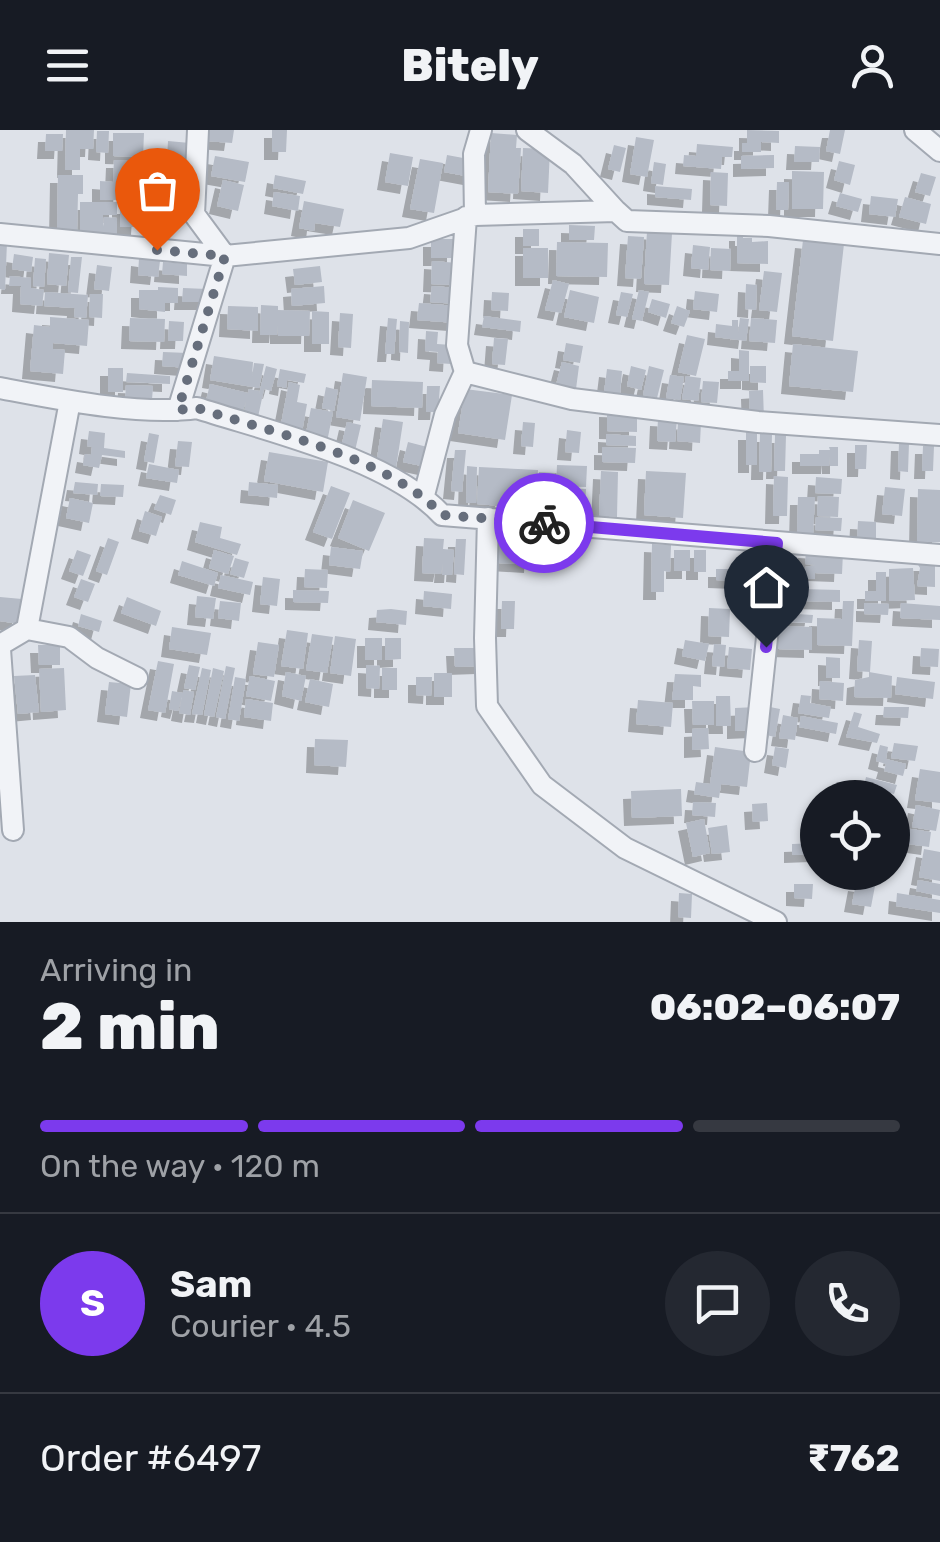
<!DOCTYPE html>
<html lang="en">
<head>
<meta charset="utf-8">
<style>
	:root { --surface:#171b24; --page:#242831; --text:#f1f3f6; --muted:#9ea1a6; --line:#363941; --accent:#7c3aed }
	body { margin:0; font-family:Rubik,sans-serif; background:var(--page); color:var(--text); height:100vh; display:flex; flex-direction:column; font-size:38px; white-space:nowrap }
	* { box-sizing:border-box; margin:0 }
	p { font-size:32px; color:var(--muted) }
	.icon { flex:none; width:55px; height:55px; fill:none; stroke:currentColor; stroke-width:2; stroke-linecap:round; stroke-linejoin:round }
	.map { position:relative; height:792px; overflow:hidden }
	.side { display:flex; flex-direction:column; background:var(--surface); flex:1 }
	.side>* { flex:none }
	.tools { position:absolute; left:800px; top:650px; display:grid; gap:20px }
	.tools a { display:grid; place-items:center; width:110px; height:110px; border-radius:50%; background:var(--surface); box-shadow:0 2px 8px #0004; font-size:50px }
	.pin { position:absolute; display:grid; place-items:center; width:85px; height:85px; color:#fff; margin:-102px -42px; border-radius:50% 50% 50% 0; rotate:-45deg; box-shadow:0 0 10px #0007 }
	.pin .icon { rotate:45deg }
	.courier { position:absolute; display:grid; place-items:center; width:100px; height:100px; margin:-50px; border:8px solid #7c3aed; border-radius:50%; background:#fff; color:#222; box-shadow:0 2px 12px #0007 }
	.overview em { font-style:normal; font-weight:800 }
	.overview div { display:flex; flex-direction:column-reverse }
	.overview { display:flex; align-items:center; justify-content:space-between; height:170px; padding:0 40px }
	h1 { font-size:65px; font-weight:800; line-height:75px }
	.bar { display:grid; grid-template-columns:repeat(4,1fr); gap:15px 10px; align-content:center; height:120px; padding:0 40px }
	.bar i { height:12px; border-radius:8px; background:var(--line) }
	.bar .on { background:var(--accent) }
	.bar p { grid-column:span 4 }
	.line { display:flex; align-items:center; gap:25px; padding:0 40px; border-top:2px solid var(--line) }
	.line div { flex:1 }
	.round { display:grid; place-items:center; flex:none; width:105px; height:105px; border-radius:52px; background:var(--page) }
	header { display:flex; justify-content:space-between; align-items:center; height:130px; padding:0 40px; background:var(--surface); font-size:45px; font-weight:800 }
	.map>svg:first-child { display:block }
	.building { fill:#b5bbc6; filter:url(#shadow) }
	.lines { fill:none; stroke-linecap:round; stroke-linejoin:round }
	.minor-casing { stroke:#a3a9b3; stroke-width:24 }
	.minor { stroke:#f1f3f7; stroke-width:20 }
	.done { stroke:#666e7c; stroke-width:10; stroke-dasharray:0 18 }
	.route { stroke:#7c3aed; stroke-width:12 }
</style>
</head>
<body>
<header><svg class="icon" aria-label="menu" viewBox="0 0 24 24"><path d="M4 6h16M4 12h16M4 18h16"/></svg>Bitely<svg class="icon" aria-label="person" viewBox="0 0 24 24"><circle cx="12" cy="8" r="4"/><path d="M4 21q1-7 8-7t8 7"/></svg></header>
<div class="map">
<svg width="940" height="792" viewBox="0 0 940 792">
	<defs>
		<filter id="shadow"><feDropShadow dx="-8" dy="8" stdDeviation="0" flood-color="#0004"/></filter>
	</defs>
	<rect width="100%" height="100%" fill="#dee2e9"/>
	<path class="building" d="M66 0H94L93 19H80V40H65Z
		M207 0H234L232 13 206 11Z
		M272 0H287L286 22H272Z
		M747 0 779 1V13L761 12V22H742V13H747Z
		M830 0H845L840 24 826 21Z
		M97 1H109L108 23 96 22Z
		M113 3H144L143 27 113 26Z
		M491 3 517 5 516 18H521L518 64 488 62Z
		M46 4H63L62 21H45Z
		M636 7 654 10 647 47 630 44Z
		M168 11 190 13V30L167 29Z
		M697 14 733 17 732 27H722L721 39 683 36 684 25 696 26Z
		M614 15 626 18 620 42 608 39Z
		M795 16 820 17 819 32H794Z
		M523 18 550 19 548 63 521 61Z
		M390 23 413 27 408 56 385 52Z
		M447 25 474 30 471 47 444 42Z
		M774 25V38L741 39V26Z
		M215 26 249 32 245 52 211 46Z
		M420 29 443 33 434 83 410 79Z
		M114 30H142V51L122 50 121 70H100V51L113 52Z
		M839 31 855 35 850 55 834 50Z
		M654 32 666 34 663 55 651 53Z
		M792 41 824 42 823 79H792Z
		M711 42 728 43 727 76 710 75Z
		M921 43 936 47 930 66 915 62Z
		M58 45H83V64H78L77 102 57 101Z
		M275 45 306 51 303 64 273 58Z
		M223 50 244 55 238 81 217 76Z
		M777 52H789L788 80H776Z
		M183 53 184 81H140L139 97H120V76H141V54Z
		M655 56 692 59 691 70 655 67Z
		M274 62 300 66 298 81 272 76Z
		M840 63 862 69 858 82 836 76Z
		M871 66 898 69 895 87 869 84Z
		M905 67 931 74 926 94 899 87Z
		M304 71 344 79 340 97 315 93 314 101 299 98Z
		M80 72H117V85H103V98L104 87 117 88V105H80Z
		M569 95 595 96 594 110H569Z
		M523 99H539V116H523Z
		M647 101 672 103 669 155 644 154Z
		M737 103H743V108H752V112L768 111V134L737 133Z
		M628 106 644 107 641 149 625 148Z
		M431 109H455V128H431Z
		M803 110 844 114 833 211 792 206Z
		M0 112H7L5 160 0 159Z
		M557 112 608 113 607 147 556 146Z
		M693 115 710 117 708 140 691 138Z
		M523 118H548V148H523Z
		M711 118 731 119 730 141 710 140Z
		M49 123 69 125 66 156 47 154Z
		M14 124 33 127 31 142 12 139Z
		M71 127H82L78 163 68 162Z
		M35 128 46 129 44 157 33 156Z
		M139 128 160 131 158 147 138 145Z
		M432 131 458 133 457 155 431 154Z
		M163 132 187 134V146L162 144Z
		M97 135 112 137 109 161 94 159Z
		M320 136 322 152 295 155 293 139Z
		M764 141 782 143 777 182 759 180Z
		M10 146 31 148V158L44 160 42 176 20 174 21 156H9Z
		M553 150 569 154 561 183 545 180Z
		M746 154 757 155 756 180 745 179Z
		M324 156 325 173 292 176 291 159Z
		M432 156 458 158 457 174 430 172Z
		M158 157 178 158V173H165V182L139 179V160H158Z
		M183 158 207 159V172H182Z
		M570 160 599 167 594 193 564 187Z
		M639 160 649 162 642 191 632 189Z
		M695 161 719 164 717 182 693 179Z
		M45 162 88 165 86 188 74 187 75 178 44 176Z
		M492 162 509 163 508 181 491 180Z
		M621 162 633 164 627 187 616 185Z
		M90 164H103L102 188 89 187Z
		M652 169 670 174 666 188 648 182Z
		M419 173 457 176 456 193 417 190Z
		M261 175 278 176V180L310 181 309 206H278V195L277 205H260Z
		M228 176 258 177V201L227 199Z
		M677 176 690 181 684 197 671 193Z
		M312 181 329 182V214H312Z
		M340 183 353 184 351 218 338 217Z
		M484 186 521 191 520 202 482 197Z
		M50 187 89 190 87 216 53 213V219L65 220 63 244 30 241 34 195 50 197Z
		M130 188 165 189 164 212 129 211Z
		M388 188 397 189 394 224H385Z
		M740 188 749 189 746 211 715 207 716 194 732 196V190H738V203Z
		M751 188 777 190 775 213 749 211Z
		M169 191 184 192 183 211H168Z
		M400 191 409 192 408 223 399 222Z
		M426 201 438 202 437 214 452 215 451 234 437 233 438 222 425 221Z
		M687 205 705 209 696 246 678 242Z
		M494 208 508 209 505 235 492 234Z
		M566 213 583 216 580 233 563 230Z
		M793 214 858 221 853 262 789 256Z
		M739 220 749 221V251H728V241H739Z
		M163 222 188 223V238L162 236Z
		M214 226 253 232 252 247 254 233 264 234 259 258 210 250Z
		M562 232 579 236 576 259 556 255Z
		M266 236 277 239 271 261 264 259 258 287 244 285 246 271 242 284 205 275 210 254 248 263 249 259 259 261V264Z
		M631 236 646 240 641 260 627 256Z
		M649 236 664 240 657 268 643 265Z
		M750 236H766V253L750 252Z
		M108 238H123V262H108Z
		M280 239 306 244 304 253 287 250 286 258 277 256Z
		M607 239 622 241 620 265 604 263Z
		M127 243 170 246V254L126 252Z
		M343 243 367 247 360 291 336 287Z
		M670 245 684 247 680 270 666 268Z
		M686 246 701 248 698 271 682 269Z
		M372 250 423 252 422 278 371 276Z
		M703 251 719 252 717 273 701 272Z
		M289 252 300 255 297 272 307 274 302 302 281 294Z
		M126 255 153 256 152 270H125Z
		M427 256H440L438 282H426Z
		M326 257 338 260 334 281 322 278Z
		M465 259 512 265 505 310 458 303Z
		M763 260 764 290H750L749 261Z
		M311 278 333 282 327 312 305 308Z
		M607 279 637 280V302L607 301Z
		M658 288 677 289 675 312 657 311Z
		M383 289 403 292 396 338 376 335Z
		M678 291 701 292 700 313 677 311Z
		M347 292 361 295 354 325 340 322Z
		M523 292 535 293 533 317 521 316Z
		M567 300 581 302 579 323 565 322Z
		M89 301 105 303 104 318 125 321V328L102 325 99 338 83 335 85 324 91 325 92 317 87 316Z
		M746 302H757V335H746Z
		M149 303 159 305 154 333 144 331Z
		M606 304 636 306V316L606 315Z
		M760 304H772L771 342H759Z
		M775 305H786L785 341H774Z
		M178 311 192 312 189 337 175 336Z
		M408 312 431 318 426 337 403 332Z
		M899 313H909L908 342 898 341Z
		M855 315H867L866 339H855Z
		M923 316H934L933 341H922Z
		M602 317 636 318 635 333 602 332Z
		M829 317H838V336H830V326L829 336H800V324H819V320H830Z
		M455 320H466L462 362 451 361Z
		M269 322 328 332 323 362 264 351Z
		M149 334 179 340 177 353 146 348Z
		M557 335 587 336 586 357 556 356Z
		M467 336 477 337 476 373H466Z
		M479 337 538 340 536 371 503 368 502 376 477 374Z
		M601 341 618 342 617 387 599 386Z
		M646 341 686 343 683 388 644 385Z
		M539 342 555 343 553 372 538 371Z
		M774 346 788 347 787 386H773Z
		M816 347 842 349 841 364 815 363Z
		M75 352 98 354 97 365 73 363Z
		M249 352 278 355 277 368 248 365Z
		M101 354 124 355 123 367 100 366Z
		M331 356 350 363 332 409 313 402Z
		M885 357 905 359 902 386 882 384Z
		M556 358 586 359 585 378 556 377Z
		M918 359 940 360V412H917Z
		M160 365 176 370 171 385 154 379Z
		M818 366 839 367 838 387 817 386Z
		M798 367H815L813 404 797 403Z
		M70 368 93 373 89 393 66 388Z
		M353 370 385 383 369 421 338 408Z
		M145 381 162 387 156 406 139 401Z
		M816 387 842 388 841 401 815 400Z
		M858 391 876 392V411L857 410Z
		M200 392 222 397 220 408 241 414 237 425 195 412Z
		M500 402 534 404 532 435 498 433Z
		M108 408 119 412 107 445 96 441Z
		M424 408 444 409 443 419 454 420 452 445H442L443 433 441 444 422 443Z
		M456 409H466L464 445 454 444Z
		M652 414 671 415 670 442 664 441V462H651Z
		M331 417 363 421 360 439 329 435Z
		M77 420 91 425 83 446 69 441Z
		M214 420 234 426 228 444 209 438Z
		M674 420H690V441H674Z
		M694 420H706V442H694Z
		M806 420 843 422 842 444 815 443V449H805V437L816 435 805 434Z
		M742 425H751V442L754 426 768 427V450H743Z
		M235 428 249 432 244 448 230 444Z
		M182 431 218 443 214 456 178 445Z
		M917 433H935V457L917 456 920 438Z
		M913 438 915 470 889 471V439Z
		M305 439 328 440 327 458 304 457Z
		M716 439H741V451L716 450Z
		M876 442H886V471H865V461H876Z
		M221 445 253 452 250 465 218 458Z
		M263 447 280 449 277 476 260 474Z
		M81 449 95 454 88 472 74 467Z
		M779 454 799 455 798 473 778 472Z
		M801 459 840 460V472L801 471Z
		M293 460 329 461 328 473 293 472Z
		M424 461 452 464 451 479 423 476Z
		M197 466 216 468 213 489 195 487Z
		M0 467 22 469 19 494 0 491Z
		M127 467 161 481 156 496 121 483Z
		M220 471 241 473 239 491 218 488Z
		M502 471H515L514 499H501Z
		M843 471H854L852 516 817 515V488L842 489Z
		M864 473 889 474 888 485 864 484Z
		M901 473 940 476V490L900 488Z
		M709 478 730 479 729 507 708 506Z
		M391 479 407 481 406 495 376 492 377 480Z
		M780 483 813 485 812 493 780 492Z
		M81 484 102 491 99 502 78 496Z
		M779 496 812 497V520L778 519Z
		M172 497 211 503 207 525 169 519Z
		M287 500 308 503 303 539 281 536Z
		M312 504 333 507 327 543 306 540Z
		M335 506 356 509 351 546 330 543Z
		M365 508H382V530H365Z
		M385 508H401V529L385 530Z
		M685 510 709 514 705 531 682 526Z
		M859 510 872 511 870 542 857 541Z
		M258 512 279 515 274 547 253 544Z
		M714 514 726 515 724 537 712 536Z
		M38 515H60V535H39Z
		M729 517 752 519 750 540 727 538Z
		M454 518H484V536L455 537Z
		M921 518 939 519 938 537 920 536Z
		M826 527 840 528V548H826Z
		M158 531 174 534 165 583 148 580Z
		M189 535 200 537 195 560 184 558Z
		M366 535 380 536 379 559 366 558Z
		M226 536 235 538 225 589 216 587Z
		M64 538 66 580 41 582 39 539Z
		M202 538 211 540 202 585 192 584Z
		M213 538 224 541 214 587 204 585Z
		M382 538H397V560H382Z
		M286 542 306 546 301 571 282 566Z
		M869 542 892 546 891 568 854 567 855 550 869 547Z
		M434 543H452V567H434Z
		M675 544 701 545V557L693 556V570H672Z
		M35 545 39 582 18 584 14 546Z
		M250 546 275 551 271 571 246 566Z
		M235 547 246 549 239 591 228 589Z
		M416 547H432L431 566 416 565Z
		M897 547 935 552 933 569 895 564Z
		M310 549 333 554 329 577 305 572Z
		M820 551 844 553 843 571 819 569Z
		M109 552 131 554 127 587 105 584Z
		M183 560 194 562 190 585 179 583 182 567 178 581 169 579 172 561 183 563Z
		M801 565 811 566 810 573 831 577 829 588 798 583Z
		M716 566H730L731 596H716Z
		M246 569 273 573 271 591 244 587Z
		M638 570 673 573 671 597 636 594Z
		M692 571H714V595H693Z
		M757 577 758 600 735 601V578Z
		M770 577 780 579 775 607 766 605Z
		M884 577H909L908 588 883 587Z
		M854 582 862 584 858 597 880 604 877 613 846 607Z
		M783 585 798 588 795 610 779 608Z
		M801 586 838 593 836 604 799 597Z
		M708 598 709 619 692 620V599Z
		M315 609 348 610 346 637 314 635Z
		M894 613 918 616 915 631 891 628Z
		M880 615 888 617 886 629 906 634 903 646 884 641 886 634 876 631Z
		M715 617 751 622 747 657 721 654 719 668 694 664 696 652 710 654Z
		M775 617 789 619 786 638 772 635Z
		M920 639 940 642V673L915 670Z
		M866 647 897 655 894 664 864 656Z
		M681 659 682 686 632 688 631 661Z
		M693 672 716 673 715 687 692 685Z
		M767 673 768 691 753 692 752 674Z
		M916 675 940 680 936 701 912 697Z
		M704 689 710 723 693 727 686 693Z
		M727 695 730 722 712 724 708 698Z
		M897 697 931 702 929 717 894 712Z
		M818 713V724L792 725V714Z
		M924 719 940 722V751L919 747Z
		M918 750 940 754V766L916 761Z
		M856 753 875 756 871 777 852 774Z
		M794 754H813L812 769 794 768Z
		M679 763 692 764 691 788 678 787Z
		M897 763 940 770V783L896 776Z"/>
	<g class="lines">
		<g class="minor-casing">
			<path id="minor" d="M481 0 474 24 475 85 616 81 627 91 769 96 940 114
				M527 0 573 34 616 81
				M915 0 940 21
				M0 104 225 126 409 108 475 85
				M465 242 572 269 758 292 940 305
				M0 258C58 269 139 286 197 278 271 302 390 329 442 385L940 425
				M178 280 225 126 194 84 198 0
				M424 365 445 285 465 242 457 215 466 87
				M488 388 485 508 487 576 542 655 625 718 776 792
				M27 499 69 507 97 528 137 548
				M0 515 27 499 70 271
				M0 519 13 700
				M755 621 777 413"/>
		</g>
		<use href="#minor" class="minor"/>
	</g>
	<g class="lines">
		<path class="done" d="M157 120 225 126 178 280 197 278C271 302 390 328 442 385L544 393"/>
		<path class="route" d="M544 393 777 413 766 517"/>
	</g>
</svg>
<div class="tools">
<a><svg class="icon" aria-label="locate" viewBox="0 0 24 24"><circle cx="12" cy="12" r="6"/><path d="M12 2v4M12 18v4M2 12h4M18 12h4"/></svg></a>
</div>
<div class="pin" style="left:157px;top:120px;background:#ea580c"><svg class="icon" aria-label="bag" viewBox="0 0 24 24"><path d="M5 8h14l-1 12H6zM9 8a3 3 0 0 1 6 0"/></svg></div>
<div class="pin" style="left:766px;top:517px;background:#1f2937"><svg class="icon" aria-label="home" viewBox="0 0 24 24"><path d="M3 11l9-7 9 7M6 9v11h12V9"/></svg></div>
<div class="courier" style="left:544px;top:393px"><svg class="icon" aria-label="bike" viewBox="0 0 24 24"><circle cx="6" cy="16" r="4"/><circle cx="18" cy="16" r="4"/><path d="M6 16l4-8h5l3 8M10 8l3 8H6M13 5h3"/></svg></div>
</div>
<section class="side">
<div class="overview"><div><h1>2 min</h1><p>Arriving in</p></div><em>06:02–06:07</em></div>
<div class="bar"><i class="on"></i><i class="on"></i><i class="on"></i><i></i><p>On the way · 120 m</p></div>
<div class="line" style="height:180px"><b class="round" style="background:var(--accent);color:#fff">S</b><div><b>Sam</b><p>Courier · 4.5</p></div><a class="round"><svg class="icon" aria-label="chat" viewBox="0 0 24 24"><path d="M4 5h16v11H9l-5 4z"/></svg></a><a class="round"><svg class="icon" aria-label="phone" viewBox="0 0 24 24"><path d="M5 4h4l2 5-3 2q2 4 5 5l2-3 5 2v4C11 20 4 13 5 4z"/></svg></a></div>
<div class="line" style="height:130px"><div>Order #6497</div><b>₹762</b></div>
</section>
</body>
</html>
